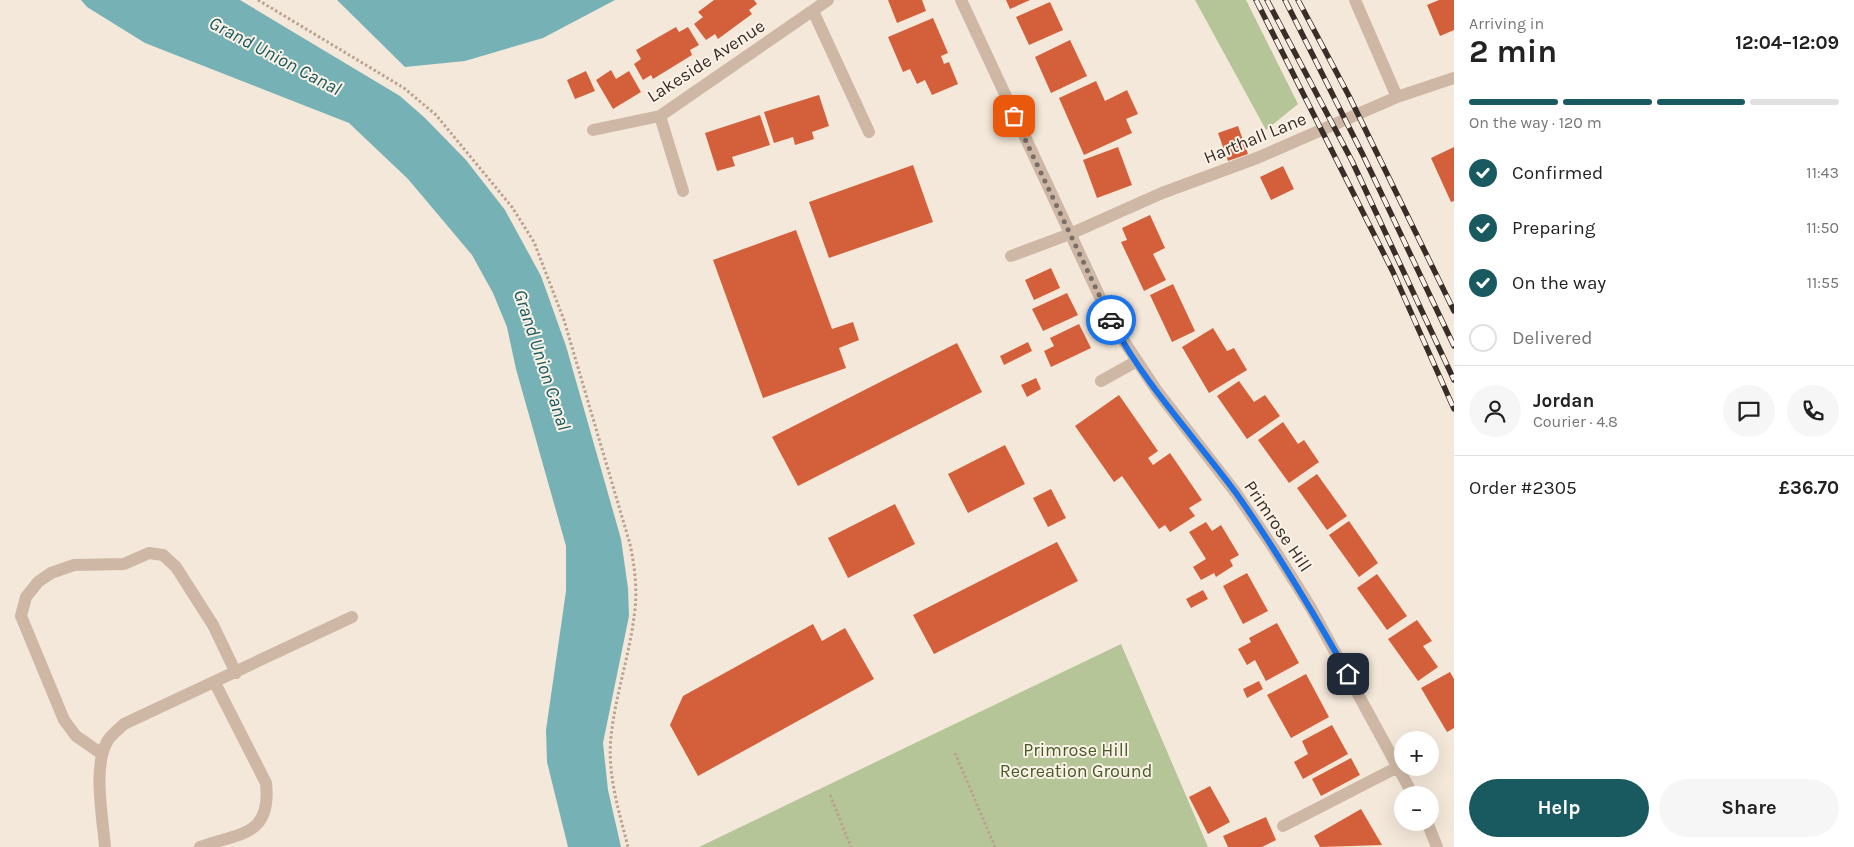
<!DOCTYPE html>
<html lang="en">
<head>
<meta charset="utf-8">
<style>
	:root { --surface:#fff; --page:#f6f6f6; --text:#222; --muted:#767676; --line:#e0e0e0; --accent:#185a5f }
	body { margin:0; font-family:Karla,sans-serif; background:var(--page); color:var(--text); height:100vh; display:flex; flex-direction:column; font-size:19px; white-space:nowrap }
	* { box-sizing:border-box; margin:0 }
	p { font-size:16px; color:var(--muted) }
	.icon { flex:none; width:28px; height:28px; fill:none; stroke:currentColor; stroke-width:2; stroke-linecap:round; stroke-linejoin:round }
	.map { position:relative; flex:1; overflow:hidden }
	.side { display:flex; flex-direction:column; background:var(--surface); width:400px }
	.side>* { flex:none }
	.buttons { position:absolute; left:1394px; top:731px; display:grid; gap:10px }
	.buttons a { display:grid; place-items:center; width:45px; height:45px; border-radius:50%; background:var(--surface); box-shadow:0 5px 20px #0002; font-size:25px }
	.pin { position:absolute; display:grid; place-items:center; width:42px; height:42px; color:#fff; margin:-21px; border-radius:10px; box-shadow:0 2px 8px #0006 }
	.courier { position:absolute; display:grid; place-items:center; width:50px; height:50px; margin:-25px; border:4px solid #1a73e8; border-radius:50%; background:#fff; color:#222; box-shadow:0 1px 6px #0007 }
	.overview em { font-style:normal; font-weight:700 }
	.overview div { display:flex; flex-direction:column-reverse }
	.overview { display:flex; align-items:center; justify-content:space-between; height:85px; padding:0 15px }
	h1 { font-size:32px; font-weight:700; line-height:38px }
	.bar { display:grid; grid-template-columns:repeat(4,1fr); gap:8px 5px; align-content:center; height:60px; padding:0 15px }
	.bar i { height:6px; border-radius:4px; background:var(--line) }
	.bar .active { background:var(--accent) }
	.bar p { grid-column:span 4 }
	.line { display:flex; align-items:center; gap:12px; padding:0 15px; border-top:1px solid var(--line) }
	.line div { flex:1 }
	.round { display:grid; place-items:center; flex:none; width:52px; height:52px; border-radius:26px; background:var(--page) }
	ol { padding:0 15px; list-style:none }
	li { display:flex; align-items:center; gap:15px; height:55px }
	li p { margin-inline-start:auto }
	li .icon { padding:5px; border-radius:50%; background:var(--accent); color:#fff; stroke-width:4 }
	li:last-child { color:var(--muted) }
	li i { width:28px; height:28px; border:2px solid var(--line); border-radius:50% }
	.primary-button { display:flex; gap:10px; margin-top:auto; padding:10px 15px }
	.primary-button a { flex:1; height:58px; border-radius:30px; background:var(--accent); color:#fff; font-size:20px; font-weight:700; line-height:58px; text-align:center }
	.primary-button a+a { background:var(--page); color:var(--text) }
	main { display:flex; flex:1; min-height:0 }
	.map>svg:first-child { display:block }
	.green { fill:#b6c598 }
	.water { fill:#76b2b5 }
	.building { fill:#d3603a }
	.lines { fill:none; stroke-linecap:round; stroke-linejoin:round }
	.path { stroke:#baa28f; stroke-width:3; stroke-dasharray:2.5 2.5; stroke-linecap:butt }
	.minor { stroke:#ceb8a5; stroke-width:12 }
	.rail-casing { stroke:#392d27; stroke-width:5.5 }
	.rail { stroke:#fbf2e7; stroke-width:4; stroke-dasharray:11; stroke-linecap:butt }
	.done { stroke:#7a6e66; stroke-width:5; stroke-dasharray:0 9 }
	.route { stroke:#1a73e8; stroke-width:6 }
	.labels { text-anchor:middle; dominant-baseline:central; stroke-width:4; stroke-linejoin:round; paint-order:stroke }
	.street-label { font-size:18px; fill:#392d27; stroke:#fbf2e7 }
	.park-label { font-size:18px; fill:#475a28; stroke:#fbf2e7 }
	.water-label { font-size:19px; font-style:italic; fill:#185a5f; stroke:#fbf2e7 }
</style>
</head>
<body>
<main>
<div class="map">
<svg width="1454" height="847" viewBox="0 0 1454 847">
	<rect width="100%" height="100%" fill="#f4e8da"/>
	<path class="green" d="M1195 0H1246L1298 104 1266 130Z
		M1121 644 1208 847H699Z"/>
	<path class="water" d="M81 0H240L400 96 425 118 466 160 505 210 541 276 566 346 621 539 628 588 629 616 603 743 608 790 621 847H568L547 762 546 730 566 591V546L516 369 507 327 493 293 472 255 408 179 349 123 145 43 87 7Z
		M337 0H615L543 38 465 61 405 67Z"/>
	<path class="building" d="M714 0H754L757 4 749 10 752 14 718 39 715 34 706 40 694 24 703 17 698 12Z
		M888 0H922L926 11 897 23Z
		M1006 0H1030L1010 9Z
		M1439 0H1454V30L1440 36 1427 5Z
		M1050 2 1063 30 1029 45 1016 17Z
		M933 18 948 53 941 56 944 64 949 62 958 84 932 95 925 80 917 84 910 69 903 72 888 37Z
		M676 27 679 32 688 27 699 45 690 50 692 55 653 79 651 75 643 80 634 64 641 59 636 50Z
		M1070 40 1087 76 1051 93 1035 57Z
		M611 70 616 79 629 71 641 92 613 109 596 80Z
		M586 71 595 91 575 99 567 80Z
		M1096 81 1105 101 1127 90 1138 114 1126 119 1132 133 1084 155 1059 98Z
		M819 95 829 126 812 132 814 139 795 145 793 137 774 143 764 112Z
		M760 115 770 145 732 157 735 166 717 171 705 133Z
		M1238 126 1248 154 1228 161 1218 133Z
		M1118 147 1132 185 1097 198 1083 160Z
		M1454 147V201L1451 202 1431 158Z
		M913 165 933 222 829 258 809 202Z
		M1283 166 1294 189 1271 200 1260 177Z
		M1150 215 1165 248 1153 254 1166 280 1144 291 1121 242 1127 240 1122 228Z
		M796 230 832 329 853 322 859 340 839 348 846 368 763 398 713 260Z
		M1051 268 1060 288 1034 300 1025 280Z
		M1173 284 1195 331 1172 342 1150 295Z
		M1067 293 1078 315 1043 331 1032 309Z
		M1079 324 1091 348 1051 367 1044 351 1054 346 1050 338Z
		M1213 328 1227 351 1234 348 1247 370 1209 393 1182 347Z
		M1028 342 1032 351 1004 365 1000 356Z
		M957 343 982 392 798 486 772 437Z
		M1036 378 1041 389 1027 397 1021 385Z
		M1239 381 1254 402 1265 395 1280 416 1247 439 1217 396Z
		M1119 395 1158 451 1148 458 1153 465 1170 453 1202 500 1189 508 1195 516 1170 532 1165 525 1159 529 1122 476 1114 482 1075 426Z
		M1283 422 1298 444 1304 440 1319 462 1289 483 1258 440Z
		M1005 445 1025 484 968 513 948 474Z
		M1317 474 1347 516 1327 530 1297 488Z
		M1051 489 1066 518 1048 527 1033 498Z
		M895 504 915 544 848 578 828 538Z
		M1349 521 1378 563 1359 577 1329 535Z
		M1206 522 1212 531 1221 525 1239 555 1230 560 1233 566 1216 577 1214 573 1201 580 1193 567 1206 559 1189 532Z
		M1057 542 1078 581 934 654 913 615Z
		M1247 573 1268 611 1243 624 1223 586Z
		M1377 574 1407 616 1387 630 1357 588Z
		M1203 590 1208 599 1191 608 1186 599Z
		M1417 620 1432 641 1423 646 1438 667 1418 681 1388 639Z
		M1277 623 1299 663 1266 681 1255 660 1247 665 1238 649 1251 642 1249 638Z
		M813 624 822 641 845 628 874 679 698 776 670 725 683 696Z
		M1450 672 1454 679V728L1447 732 1421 688Z
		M1306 674 1329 717 1291 738 1267 695Z
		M1259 681 1263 689 1247 698 1243 689Z
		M1332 725 1348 754 1303 779 1294 762 1308 754 1302 741Z
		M1351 758 1360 775 1321 796 1312 779Z
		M1210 786 1230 822 1208 834 1189 797Z
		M1361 809 1382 845 1320 847 1314 836Z
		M1266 817 1276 840 1262 847H1228L1223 836Z"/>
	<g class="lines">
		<path class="path" d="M258 0 404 88 436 115 512 207 534 242 564 320 630 544C635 568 638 593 634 617 629 657 615 697 611 737 607 774 619 811 628 847
			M955 753 995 847
			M830 795 851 847"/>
		<path class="minor" d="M961 0 1112 323 1157 391 1236 493 1274 549 1311 608 1413 795
			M1355 0 1397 97
			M813 11 869 132
			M660 116 683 191
			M593 130 660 116 828 0
			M1011 256 1070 234 1162 193 1257 158 1397 97 1454 78
			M1101 381 1137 361
			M102 754 76 736 64 720 21 616 26 597 38 582 51 573 74 565 124 564 149 553 163 555 176 567 213 625 236 673
			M1427 822 1437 847
			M1283 826 1398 767
			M105 847C103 818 92 766 108 740 112 734 119 729 124 724L352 617
			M200 847C238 833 272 837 266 783L215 683"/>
		<g class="rail-casing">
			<path id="rail" d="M1256 0 1393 272 1454 409
				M1267 0 1352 161 1454 380
				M1285 0 1363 155 1454 346
				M1298 0 1349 96 1454 311"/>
		</g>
		<use href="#rail" class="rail"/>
	</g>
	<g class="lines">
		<path class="done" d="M1014 116 1111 320"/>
		<path class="route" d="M1111 320C1143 383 1194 436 1236 493 1277 551 1313 612 1348 674"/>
	</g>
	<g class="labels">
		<g class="street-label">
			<text transform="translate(706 61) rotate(-33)">Lakeside Avenue</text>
			<text transform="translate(1255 138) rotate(-22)">Harthall Lane</text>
			<text transform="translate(1278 526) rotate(56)">Primrose Hill</text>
		</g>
		<g class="park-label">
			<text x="1076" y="750">Primrose Hill<tspan x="1076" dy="21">Recreation Ground</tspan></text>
		</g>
		<g class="water-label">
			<text transform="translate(275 56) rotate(28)">Grand Union Canal</text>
			<text transform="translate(542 360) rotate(72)">Grand Union Canal</text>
		</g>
	</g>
</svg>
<div class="buttons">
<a>+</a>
<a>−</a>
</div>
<div class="pin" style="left:1014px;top:116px;background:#ea580c"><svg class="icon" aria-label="bag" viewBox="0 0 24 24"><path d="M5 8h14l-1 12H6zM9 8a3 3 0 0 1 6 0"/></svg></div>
<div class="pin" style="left:1348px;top:674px;background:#1f2937"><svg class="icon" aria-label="home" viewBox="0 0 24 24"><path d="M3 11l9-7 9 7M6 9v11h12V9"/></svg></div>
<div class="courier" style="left:1111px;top:320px"><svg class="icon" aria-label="car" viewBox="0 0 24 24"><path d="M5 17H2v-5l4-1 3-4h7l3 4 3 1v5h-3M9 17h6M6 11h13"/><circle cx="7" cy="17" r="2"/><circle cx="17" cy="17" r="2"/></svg></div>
</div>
<section class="side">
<div class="overview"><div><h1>2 min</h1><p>Arriving in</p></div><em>12:04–12:09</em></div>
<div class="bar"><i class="active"></i><i class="active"></i><i class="active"></i><i></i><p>On the way · 120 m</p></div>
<ol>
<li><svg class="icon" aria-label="check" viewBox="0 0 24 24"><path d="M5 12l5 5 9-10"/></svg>Confirmed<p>11:43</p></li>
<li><svg class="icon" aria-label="check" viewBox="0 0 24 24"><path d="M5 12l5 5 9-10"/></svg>Preparing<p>11:50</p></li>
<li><svg class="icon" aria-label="check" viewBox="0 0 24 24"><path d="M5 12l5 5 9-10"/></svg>On the way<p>11:55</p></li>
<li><i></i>Delivered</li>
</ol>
<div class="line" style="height:90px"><a class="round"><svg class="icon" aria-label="person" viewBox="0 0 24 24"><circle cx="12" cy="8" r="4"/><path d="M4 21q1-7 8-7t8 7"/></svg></a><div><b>Jordan</b><p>Courier · 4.8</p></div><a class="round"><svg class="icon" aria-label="chat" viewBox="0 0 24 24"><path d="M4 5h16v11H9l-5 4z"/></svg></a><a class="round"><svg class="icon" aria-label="phone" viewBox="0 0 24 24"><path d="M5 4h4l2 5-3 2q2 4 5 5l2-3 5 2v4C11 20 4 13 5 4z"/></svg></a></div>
<div class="line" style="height:65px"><div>Order #2305</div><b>£36.70</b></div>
<div class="primary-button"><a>Help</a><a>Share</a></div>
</section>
</main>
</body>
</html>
